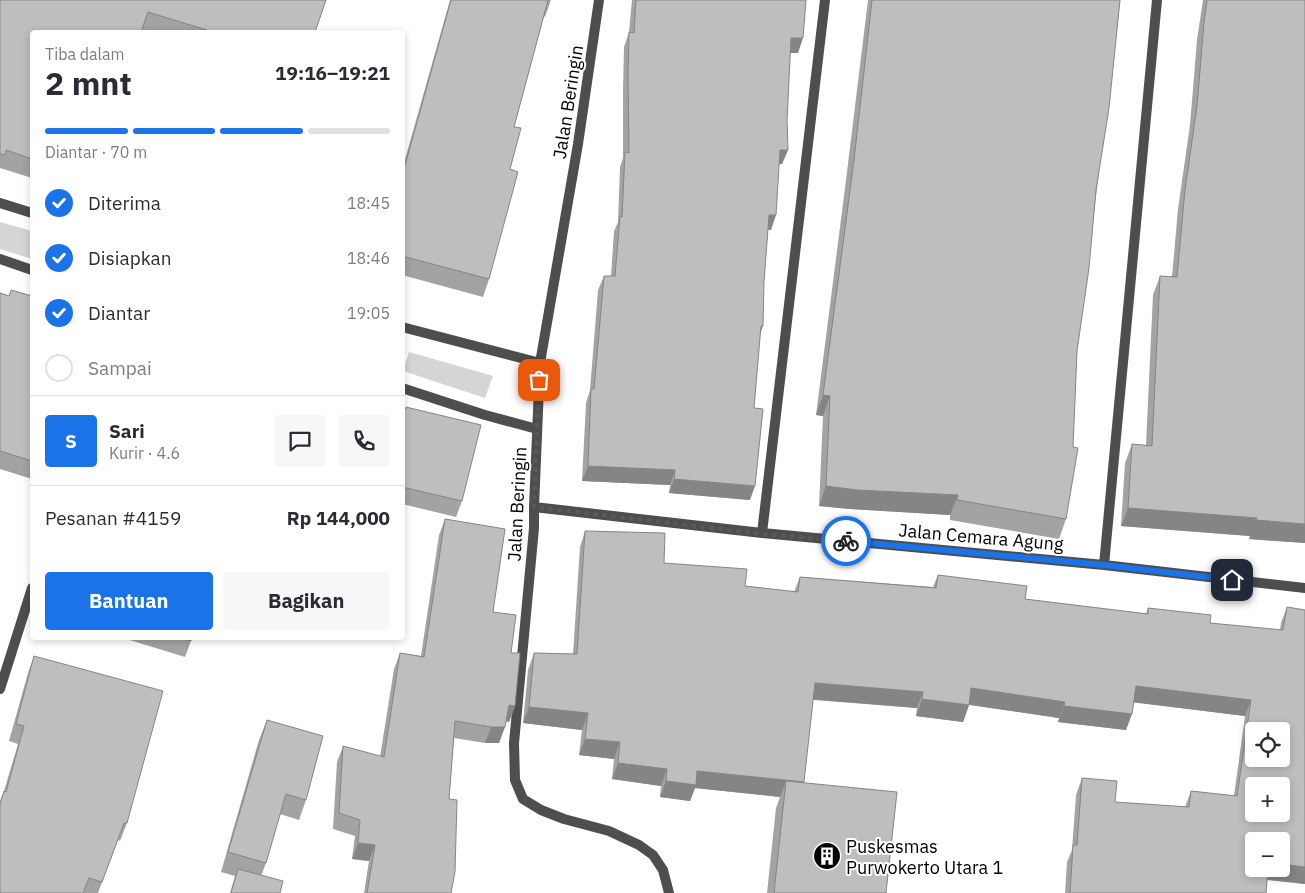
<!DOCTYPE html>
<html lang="id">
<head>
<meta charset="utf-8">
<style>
	:root { --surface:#fff; --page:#f7f7f7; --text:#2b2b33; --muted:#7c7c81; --line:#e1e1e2; --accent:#1a73e8 }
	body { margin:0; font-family:"IBM Plex Sans",sans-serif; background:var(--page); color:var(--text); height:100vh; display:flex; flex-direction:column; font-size:19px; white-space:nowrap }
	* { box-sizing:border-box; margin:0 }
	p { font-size:16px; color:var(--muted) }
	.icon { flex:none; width:28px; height:28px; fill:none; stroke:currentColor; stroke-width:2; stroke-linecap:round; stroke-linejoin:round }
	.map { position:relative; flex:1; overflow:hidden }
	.details { position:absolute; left:30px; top:30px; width:375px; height:610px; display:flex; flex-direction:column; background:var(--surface); border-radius:5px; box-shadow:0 2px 8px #0003 }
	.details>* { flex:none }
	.tools { position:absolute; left:1245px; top:722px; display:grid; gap:10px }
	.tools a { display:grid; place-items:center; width:45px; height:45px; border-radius:5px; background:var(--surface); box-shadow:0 2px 8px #0003; font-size:25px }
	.pin { position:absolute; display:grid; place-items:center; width:42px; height:42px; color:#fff; margin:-21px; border-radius:10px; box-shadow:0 2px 8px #0006 }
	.courier { position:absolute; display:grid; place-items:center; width:50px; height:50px; margin:-25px; border:4px solid #1a73e8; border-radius:50%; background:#fff; color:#222; box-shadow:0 1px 6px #0007 }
	.headline em { font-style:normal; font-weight:700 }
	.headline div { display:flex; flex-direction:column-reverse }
	.headline { display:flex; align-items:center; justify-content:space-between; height:85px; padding:0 15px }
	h1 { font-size:32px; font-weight:700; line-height:38px }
	.bar { display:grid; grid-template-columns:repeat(4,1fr); gap:8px 5px; align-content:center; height:60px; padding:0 15px }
	.bar i { height:6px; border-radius:4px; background:var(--line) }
	.bar .selected { background:var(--accent) }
	.bar p { grid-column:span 4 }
	.line { display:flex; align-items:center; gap:12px; padding:0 15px; border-top:1px solid var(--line) }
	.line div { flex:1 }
	.round { display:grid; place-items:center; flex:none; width:52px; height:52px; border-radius:5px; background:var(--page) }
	ol { padding:0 15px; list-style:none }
	li { display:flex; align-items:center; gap:15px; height:55px }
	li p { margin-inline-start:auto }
	li .icon { padding:5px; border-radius:50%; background:var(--accent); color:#fff; stroke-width:4 }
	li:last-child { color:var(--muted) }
	li i { width:28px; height:28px; border:2px solid var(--line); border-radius:50% }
	.action { display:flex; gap:10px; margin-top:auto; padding:10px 15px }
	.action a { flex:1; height:58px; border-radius:5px; background:var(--accent); color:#fff; font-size:20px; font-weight:700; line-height:58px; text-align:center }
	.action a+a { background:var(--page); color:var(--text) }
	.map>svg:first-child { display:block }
	.green { fill:#d5d5d5 }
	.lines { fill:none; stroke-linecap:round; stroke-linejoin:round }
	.street { stroke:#4e4e4e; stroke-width:10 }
	.wall { fill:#a3a3a3 }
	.shaded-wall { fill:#858585 }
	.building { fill:#bebebe; stroke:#858585; fill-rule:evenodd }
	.done { stroke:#595959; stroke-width:5; stroke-dasharray:0 9 }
	.route { stroke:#1a73e8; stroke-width:6 }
	.labels { text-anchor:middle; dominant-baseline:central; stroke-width:4; stroke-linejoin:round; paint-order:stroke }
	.street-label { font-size:18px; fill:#000; stroke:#fff }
	.poi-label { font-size:18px; fill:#000; stroke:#fff; text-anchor:start }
</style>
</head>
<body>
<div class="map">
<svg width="1305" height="893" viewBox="0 0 1305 893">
	<rect width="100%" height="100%" fill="#fff"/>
	<path class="green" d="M0 222 32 231V259L0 249Z
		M409 352 493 376 485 398 403 371Z"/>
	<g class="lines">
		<path class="street" d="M599 0 578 144 540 363 534 507V528L514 743 515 780 523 799 541 810 564 819 609 831 639 845 653 855 663 870 669 893
			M0 203 32 213
			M0 259 32 270
			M402 327 540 363
			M402 388 485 415 537 429
			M534 507 762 533 1104 565 1305 588
			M762 533 825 0
			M1104 565 1157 0
			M0 689 32 588"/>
	</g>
	<path class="wall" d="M0 0H326L315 32H151L142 30 32 32V178L0 168Z
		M450 0H551L545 17 544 16 514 127 510 169 489 279 483 297 402 275V170Z
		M632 0H806L798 53H790L787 121 788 150 782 164H779L771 230H768L754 408 750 500 669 493 670 485 582 481 586 403 590 390 598 290 604 276H611L614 231 618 222 620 167 623 158V90L624 47 629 32Z
		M868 0H1120L1077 351 1066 519 1059 539 950 520V515L850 509 819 506 823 416 816 415 846 180Z
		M1203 0H1305V543L1249 539 1250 536 1121 526 1125 463 1132 444 1146 445 1153 295 1160 276 1172 277 1178 209 1190 125 1197 40Z
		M0 293 9 296H32V479L0 469Z
		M402 408 462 501 456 517 402 504Z
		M445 519 493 612 511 653 515 706 509 722 506 721 499 743H485L454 738 449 799 451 893H364L369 861 352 859 355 836 333 829 337 762 343 746 380 757 394 669 400 653 421 656 439 535Z
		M585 531 664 563 745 586 794 592 800 577 933 587 938 575 1025 599 1146 614 1148 608 1210 623 1280 630 1281 623 1287 607 1305 610V884L1267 880 1266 893H1065L1067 862 1072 850 1076 795 1082 778 1115 802 1185 807 1191 791 1234 796 1245 716 1134 702 1126 730 1058 722 1059 718 969 705 963 722 916 716 917 708 813 700 803 783 886 893H767L776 808 780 797 695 788 690 801 660 797 661 786 612 779 614 759 579 755 582 730 523 723 528 670 534 653 573 654 580 547Z
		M116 638H192L185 657 123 638V639Z
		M34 656 127 823 120 841 118 840 98 893H0V801L4 791 18 744 9 741 28 673Z
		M267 720 306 800 299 820 280 814 266 863 261 876 280 893H230L235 876 221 872 259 740Z"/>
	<path class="shaded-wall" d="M791 38H803L798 53H786Z
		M780 150H788L782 164H775Z
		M769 215H776L771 230 764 229Z
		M761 326H763L758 340Z
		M823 395 830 396 823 416 816 415Z
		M588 466 675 470 670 485 582 481Z
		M674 479 755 486 750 500 669 493Z
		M826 486 958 495 950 515 850 509 819 506Z
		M1128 508 1257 518 1250 536 1121 526Z
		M1256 520 1305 524V543L1249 539Z
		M815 683 923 692 917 708 809 699Z
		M1136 686 1251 700 1245 716 1130 702Z
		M971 688 1065 702 1059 718 965 704Z
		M922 699 969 705 963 722 916 716Z
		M509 705 515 706 509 722 503 721Z
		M1064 706 1132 714 1126 730 1058 722Z
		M529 707 588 713 582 730 523 723Z
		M491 727H505L499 743H485Z
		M585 739 620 742 614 759 579 755Z
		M618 763 667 769 661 786 612 779Z
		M697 771 804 782 786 781 780 797 695 788 690 801 660 797 666 781Z
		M358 843 375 845 369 861 352 859Z
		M1281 864 1305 867V884L1262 879 1266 869H1281Z"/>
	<path class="building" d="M0 0H326L315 32H213L148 12 141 32H32V159L6 150 5 155 0 154Z
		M451 0H548L514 127 521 128 510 169 518 172 489 279 402 256V176Z
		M636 0H806L803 38H791L787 121 788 150H780L776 215H769L764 282 763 326H761L754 408 763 409 755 486 674 479 675 470 588 466 591 389H594L604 276H615L620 217H622L625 152 629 153 628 75 629 32 634 33Z
		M872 0H1120L1109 108 1096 190 1089 268 1077 351 1073 447 1078 448 1066 519 957 500 958 495 857 490 826 486 830 396 823 395 854 160Z
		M1207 0H1305V524L1256 520 1257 518 1128 508 1132 444 1152 446 1160 276 1177 277 1185 190 1197 106 1204 22Z
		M11 290 32 296V461L0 451V293L9 296Z
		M406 407 481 425 462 501 402 487V408L406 409Z
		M445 519 505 529 493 612 516 615 511 653H520L515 706 509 705 505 727H491L455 721 449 799 457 800 455 872 451 893H367L375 845 358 843 360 820 339 813 343 746 384 757 400 653 424 657Z
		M585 531 665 533 664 563 747 569 745 586 798 592 800 577 936 588 938 575 1027 586 1025 599 1148 614V608L1211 615 1210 623 1283 630 1287 607 1305 610V867L1281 864V841H1254V869H1268L1266 893H1070L1073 845H1077L1082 778 1117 781 1115 802 1189 807 1191 791 1237 796 1251 700 1136 686 1132 714 1064 706 1065 702 971 688 969 705 922 699 923 692 815 683 804 782 697 771 696 785 666 781 667 769 618 763 620 742 585 739 588 713 529 707 534 653 577 654ZM1254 731H1281V759H1254ZM1254 786H1281V814H1254Z
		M179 638H192L191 641Z
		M34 656 163 691 127 823H124L102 882 89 878 83 893H0V804L4 791 6 792 24 726 16 724Z
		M267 720 323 736 306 800 286 794 266 863 228 852Z
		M786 781 897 792 886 893H774Z
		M238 869 283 881 280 893H231Z"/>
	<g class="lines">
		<path class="done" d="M539 380 534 507 762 534 846 541"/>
		<path class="route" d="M846 541 1104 565 1232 580"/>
	</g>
	<defs>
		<g id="building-disc" transform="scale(1.4375)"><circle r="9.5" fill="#000" stroke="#fff"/><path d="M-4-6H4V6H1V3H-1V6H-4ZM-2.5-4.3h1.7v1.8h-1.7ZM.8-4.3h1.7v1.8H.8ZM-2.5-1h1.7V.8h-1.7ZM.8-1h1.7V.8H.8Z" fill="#fff"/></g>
	</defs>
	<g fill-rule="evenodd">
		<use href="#building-disc" x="827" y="856"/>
	</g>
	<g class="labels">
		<g class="street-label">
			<text transform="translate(568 102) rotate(-81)">Jalan Beringin</text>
			<text transform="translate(517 504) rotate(-87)">Jalan Beringin</text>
			<text transform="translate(981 537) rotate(5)">Jalan Cemara Agung</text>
		</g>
		<g class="poi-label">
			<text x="846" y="846">Puskesmas<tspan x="846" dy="21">Purwokerto Utara 1</tspan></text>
		</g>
	</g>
</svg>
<div class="tools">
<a><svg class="icon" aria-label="locate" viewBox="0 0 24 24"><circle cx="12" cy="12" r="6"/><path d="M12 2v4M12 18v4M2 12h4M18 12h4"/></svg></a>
<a>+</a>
<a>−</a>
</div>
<div class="pin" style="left:539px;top:380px;background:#ea580c"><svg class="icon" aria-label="bag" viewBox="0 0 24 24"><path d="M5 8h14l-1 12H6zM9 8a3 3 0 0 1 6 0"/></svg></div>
<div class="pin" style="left:1232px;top:580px;background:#1f2937"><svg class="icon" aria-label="home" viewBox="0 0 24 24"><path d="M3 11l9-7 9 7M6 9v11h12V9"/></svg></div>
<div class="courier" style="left:846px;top:541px"><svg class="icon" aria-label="bike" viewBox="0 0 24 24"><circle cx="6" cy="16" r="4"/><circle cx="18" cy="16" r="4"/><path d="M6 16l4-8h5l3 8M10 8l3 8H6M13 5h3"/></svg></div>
<section class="details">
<div class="headline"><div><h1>2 mnt</h1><p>Tiba dalam</p></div><em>19:16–19:21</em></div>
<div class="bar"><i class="selected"></i><i class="selected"></i><i class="selected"></i><i></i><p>Diantar · 70 m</p></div>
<ol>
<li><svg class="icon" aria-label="check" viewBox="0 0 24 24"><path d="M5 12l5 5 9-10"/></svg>Diterima<p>18:45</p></li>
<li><svg class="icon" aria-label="check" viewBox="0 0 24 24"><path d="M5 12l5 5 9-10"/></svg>Disiapkan<p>18:46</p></li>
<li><svg class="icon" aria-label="check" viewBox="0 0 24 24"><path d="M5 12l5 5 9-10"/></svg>Diantar<p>19:05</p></li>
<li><i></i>Sampai</li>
</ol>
<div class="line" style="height:90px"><b class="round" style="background:var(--accent);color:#fff">S</b><div><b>Sari</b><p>Kurir · 4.6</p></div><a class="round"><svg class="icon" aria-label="chat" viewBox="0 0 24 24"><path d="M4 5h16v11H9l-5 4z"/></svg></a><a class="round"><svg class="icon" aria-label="phone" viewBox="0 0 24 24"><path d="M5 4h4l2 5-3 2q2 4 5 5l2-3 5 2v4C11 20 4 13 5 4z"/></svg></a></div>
<div class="line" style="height:65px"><div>Pesanan #4159</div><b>Rp 144,000</b></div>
<div class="action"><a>Bantuan</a><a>Bagikan</a></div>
</section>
</div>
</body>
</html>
